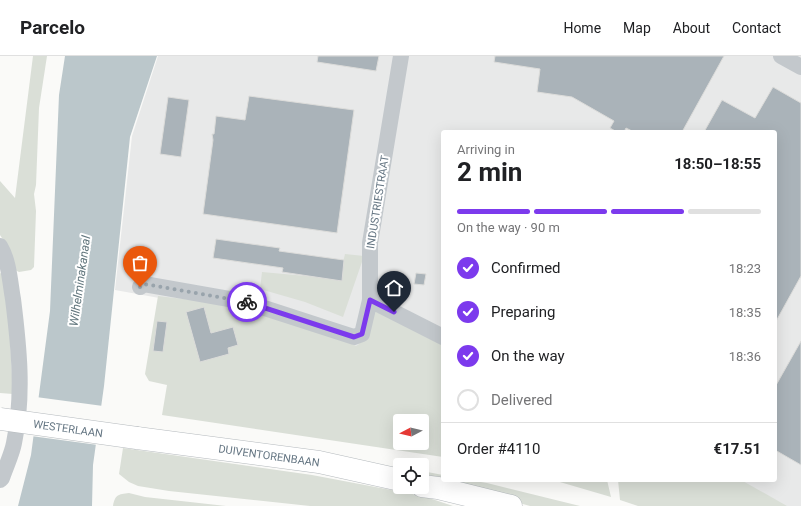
<!DOCTYPE html>
<html lang="en">
<head>
<meta charset="utf-8">
<style>
	:root { --surface:#fff; --page:#f2f2f2; --text:#202124; --muted:#757577; --line:#e0e0e0; --accent:#7c3aed }
	body { margin:0; font-family:Roboto,sans-serif; background:var(--page); color:var(--text); height:100vh; display:flex; flex-direction:column; font-size:15px; white-space:nowrap }
	* { box-sizing:border-box; margin:0 }
	p { font-size:13px; color:var(--muted) }
	.icon { flex:none; width:22px; height:22px; fill:none; stroke:currentColor; stroke-width:2; stroke-linecap:round; stroke-linejoin:round }
	.map { position:relative; flex:1; overflow:hidden }
	.sheet { position:absolute; left:441px; top:74px; width:336px; height:352px; display:flex; flex-direction:column; background:var(--surface); border-radius:4px; box-shadow:0 4px 16px #0002 }
	.sheet>* { flex:none }
	.needle { width:26px; rotate:263deg }
	.fabs { position:absolute; left:393px; top:358px; display:grid; gap:8px }
	.fabs a { display:grid; place-items:center; width:36px; height:36px; border-radius:4px; background:var(--surface); box-shadow:0 4px 16px #0002; font-size:20px }
	.pin { position:absolute; display:grid; place-items:center; width:34px; height:34px; color:#fff; margin:-41px -17px; border-radius:50% 50% 50% 0; rotate:-45deg; box-shadow:0 0 4px #0007 }
	.pin .icon { rotate:45deg }
	.courier { position:absolute; display:grid; place-items:center; width:40px; height:40px; margin:-20px; border:3px solid #7c3aed; border-radius:50%; background:#fff; color:#222; box-shadow:0 1px 5px #0007 }
	.head em { font-style:normal; font-weight:700 }
	.head div { display:flex; flex-direction:column-reverse }
	.head { display:flex; align-items:center; justify-content:space-between; height:68px; padding:0 16px }
	h1 { font-size:26px; font-weight:700; line-height:30px }
	.bar { display:grid; grid-template-columns:repeat(4,1fr); gap:6px 4px; align-content:center; height:48px; padding:0 16px }
	.bar i { height:5px; border-radius:3px; background:var(--line) }
	.bar .on { background:var(--accent) }
	.bar p { grid-column:span 4 }
	.line { display:flex; align-items:center; gap:10px; padding:0 16px; border-top:1px solid var(--line) }
	.line div { flex:1 }
	ol { padding:0 16px; list-style:none }
	li { display:flex; align-items:center; gap:12px; height:44px }
	li p { margin-inline-start:auto }
	li .icon { padding:4px; border-radius:50%; background:var(--accent); color:#fff; stroke-width:4 }
	li:last-child { color:var(--muted) }
	li i { width:22px; height:22px; border:2px solid var(--line); border-radius:50% }
	header { display:flex; align-items:center; gap:24px; box-sizing:border-box; height:56px; padding:0 20px; background:var(--surface); border-bottom:1px solid var(--line) }
	header strong { font-size:19px }
	nav { display:flex; gap:22px; margin-inline-start:auto; font-size:14px }
	.map>svg:first-child { display:block }
	.built { fill:#e8e9e9 }
	.green { fill:#dadfd7; fill-rule:evenodd }
	.water { fill:#bbc7cb }
	.pier { fill:#fafaf8 }
	.building { fill:#aab3b9; stroke:#dcdcda }
	.lines { fill:none; stroke-linecap:round; stroke-linejoin:round }
	.primary-casing { stroke:#b5babe; stroke-width:23 }
	.street { stroke:#c3c8cc; stroke-width:16 }
	.primary { stroke:#fff; stroke-width:22 }
	.primary-bridge-casing { stroke:#b5babe; stroke-width:23; stroke-linecap:butt }
	.primary-bridge { stroke:#fff; stroke-width:22 }
	.done { stroke:#99a4ac; stroke-width:4; stroke-dasharray:0 7.2 }
	.route { stroke:#7c3aed; stroke-width:5 }
	.labels { text-anchor:middle; dominant-baseline:central; stroke-width:4; stroke-linejoin:round; paint-order:stroke }
	.street-label { font-size:11px; fill:#657683; stroke:#fff }
	.water-label { font-size:12px; font-style:italic; fill:#60757c; stroke:#fff }
</style>
</head>
<body>
<header>
<strong>Parcelo</strong>
<nav><a>Home</a><a>Map</a><a>About</a><a>Contact</a></nav>
</header>
<div class="map">
<svg width="801" height="450" viewBox="0 0 801 450">
	<rect width="100%" height="100%" fill="#fafaf8"/>
	<path class="built" d="M158 0H801V450H762L709 424H775V76H443V291L360 301 187 247 115 234 132 80Z"/>
	<path class="green" d="M33 0H47L39 52 36 129 34 138 36 155 34 211 31 214 19 216 15 214 6 188 0 179V125L15 142Z
		M345 198 364 200 343 261 305 246 260 233 262 216 339 223Z
		M0 217 4 219 10 282 13 338 0 337Z
		M158 240 235 249 349 286 356 290 359 288 372 254 443 285V401L162 359 167 329 149 325 145 318ZM400 365H422V387H400Z
		M123 392 312 419 423 440 453 450H310L169 435 138 430 129 426 119 418Z
		M422 415 443 419V424H469L487 427 580 450H530L422 419Z
		M553 424H607L611 441Z
		M618 424H741L787 450H638L620 444Z
		M129 437 145 441 226 450H113C115 439 118 438 129 437Z"/>
	<path class="water" d="M65 0H157L130 81 104 330 93 409 92 450H18L31 399 50 255 59 39Z"/>
	<path class="pier" d="M36 341 103 350 98 389 31 380Z"/>
	<path class="building" d="M318 0H379L376 15 317 6Z
		M495 0H724L682 76H634L626 72 624 76H617L610 72 614 65 572 41 537 36 540 13 494 6Z
		M773 31 801 47V220L775 267V76H704L722 44 755 62Z
		M249 40 354 54 337 177 203 158 213 84 212 78H214L216 60 245 64Z
		M168 41 189 44 181 101 160 98Z
		M216 183 280 192 279 195 344 204 342 225 282 216 283 212 213 202Z
		M416 217 426 218 424 229 414 228Z
		M204 251 211 277 233 271 238 289 228 292 229 298 200 306 186 256Z
		M157 265 167 266 163 296 153 295Z
		M801 285V409L775 394V331Z"/>
	<g class="lines">
		<g class="primary-casing">
			<path id="primary" d="M137 382 319 406 400 424
				M422 430 438 432 511 450"/>
		</g>
		<path class="street" d="M781 0 801 11
			M0 190C9 205 10 226 13 243 19 291 24 339 14 387 12 398 6 410 2 422L0 424
			M140 231 144 228 246 246 354 281 362 278 370 244V187L401 0
			M370 244 443 281"/>
		<use href="#primary" class="primary"/>
		<g class="primary-bridge-casing">
			<path id="primary-bridge" d="M0 363 137 382"/>
		</g>
		<use href="#primary-bridge" class="primary-bridge"/>
	</g>
	<g class="lines">
		<path class="done" d="M140 231 144 228 247 246"/>
		<path class="route" d="M247 246 354 281 362 278 370 244 394 256"/>
	</g>
	<g class="labels">
		<g class="street-label">
			<text transform="translate(378 146) rotate(-81)">INDUSTRIESTRAAT</text>
			<text transform="translate(68 373) rotate(8)">WESTERLAAN</text>
			<text transform="translate(269 400) rotate(8)">DUIVENTORENBAAN</text>
		</g>
		<g class="water-label">
			<text transform="translate(80 225) rotate(-82)">Wilhelminakanaal</text>
		</g>
	</g>
</svg>
<div class="fabs">
<a><svg class="needle" viewBox="-14 -14 28 28"><path d="M0-13l5 13h-10z" fill="#e53935"/><path d="M0 13l5-13h-10z" fill="#757577"/></svg></a>
<a><svg class="icon" aria-label="locate" viewBox="0 0 24 24"><circle cx="12" cy="12" r="6"/><path d="M12 2v4M12 18v4M2 12h4M18 12h4"/></svg></a>
</div>
<div class="pin" style="left:140px;top:231px;background:#ea580c"><svg class="icon" aria-label="bag" viewBox="0 0 24 24"><path d="M5 8h14l-1 12H6zM9 8a3 3 0 0 1 6 0"/></svg></div>
<div class="pin" style="left:394px;top:256px;background:#1f2937"><svg class="icon" aria-label="home" viewBox="0 0 24 24"><path d="M3 11l9-7 9 7M6 9v11h12V9"/></svg></div>
<div class="courier" style="left:247px;top:246px"><svg class="icon" aria-label="bike" viewBox="0 0 24 24"><circle cx="6" cy="16" r="4"/><circle cx="18" cy="16" r="4"/><path d="M6 16l4-8h5l3 8M10 8l3 8H6M13 5h3"/></svg></div>
<section class="sheet">
<div class="head"><div><h1>2 min</h1><p>Arriving in</p></div><em>18:50–18:55</em></div>
<div class="bar"><i class="on"></i><i class="on"></i><i class="on"></i><i></i><p>On the way · 90 m</p></div>
<ol>
<li><svg class="icon" aria-label="check" viewBox="0 0 24 24"><path d="M5 12l5 5 9-10"/></svg>Confirmed<p>18:23</p></li>
<li><svg class="icon" aria-label="check" viewBox="0 0 24 24"><path d="M5 12l5 5 9-10"/></svg>Preparing<p>18:35</p></li>
<li><svg class="icon" aria-label="check" viewBox="0 0 24 24"><path d="M5 12l5 5 9-10"/></svg>On the way<p>18:36</p></li>
<li><i></i>Delivered</li>
</ol>
<div class="line" style="height:52px"><div>Order #4110</div><b>€17.51</b></div>
</section>
</div>
</body>
</html>
